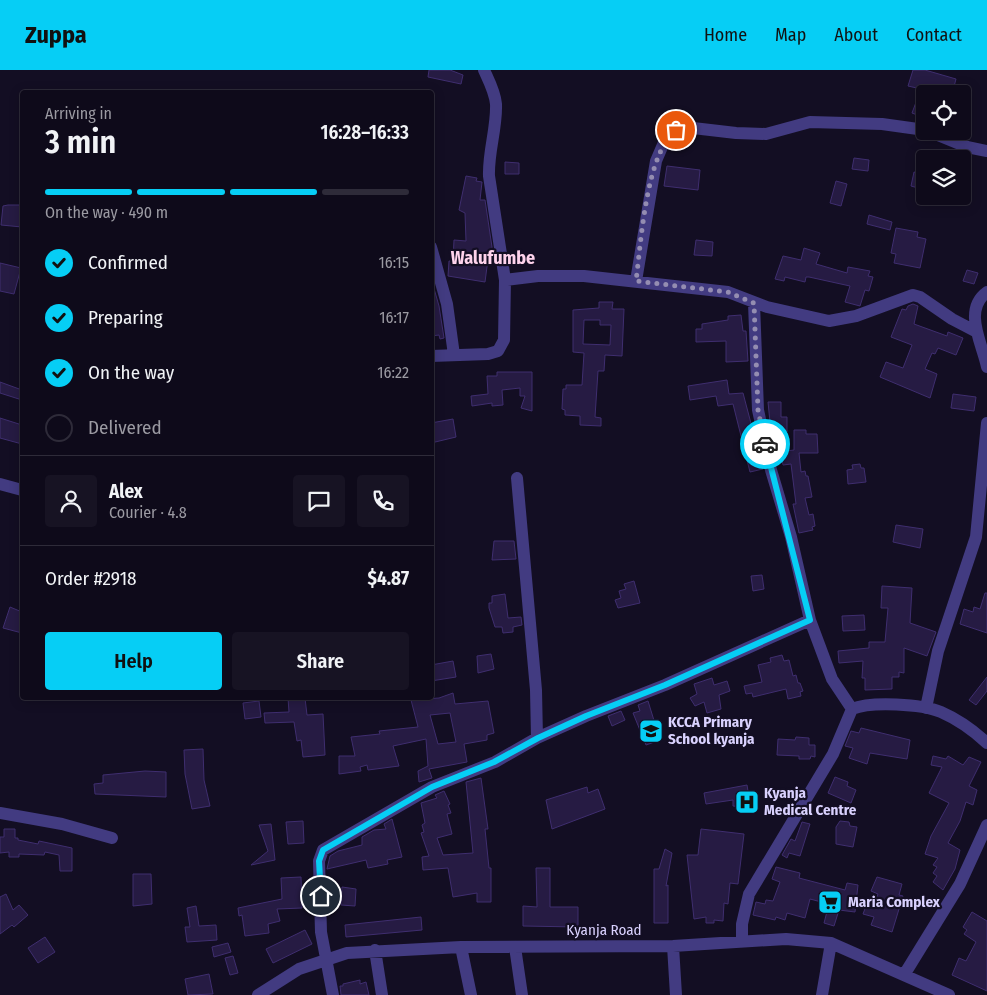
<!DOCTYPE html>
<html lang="en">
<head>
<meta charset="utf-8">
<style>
	:root { --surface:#0e0a1a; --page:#171323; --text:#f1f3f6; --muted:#9b9aa2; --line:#2e2b39; --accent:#06cef5 }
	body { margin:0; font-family:"Fira Sans Condensed",sans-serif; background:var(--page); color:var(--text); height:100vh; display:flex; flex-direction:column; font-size:19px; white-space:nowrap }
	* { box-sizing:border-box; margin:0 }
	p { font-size:16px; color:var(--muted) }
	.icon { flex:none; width:28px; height:28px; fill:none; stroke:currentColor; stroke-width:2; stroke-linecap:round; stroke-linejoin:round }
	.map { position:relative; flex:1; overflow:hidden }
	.side { position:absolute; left:20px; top:20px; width:414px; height:610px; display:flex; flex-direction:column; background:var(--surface); border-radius:5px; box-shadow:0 2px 12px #0003,0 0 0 1px var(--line) }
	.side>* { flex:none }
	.fabs { position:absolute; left:916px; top:15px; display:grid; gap:10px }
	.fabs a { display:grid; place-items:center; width:55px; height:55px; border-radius:5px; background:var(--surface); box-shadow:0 2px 12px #0003,0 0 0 1px var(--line); font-size:25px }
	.pin { position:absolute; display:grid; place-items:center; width:42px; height:42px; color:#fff; margin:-21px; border:2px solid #fff; border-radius:50%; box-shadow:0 1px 5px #0007 }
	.courier { position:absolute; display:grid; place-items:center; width:50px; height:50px; margin:-25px; border:4px solid #06cef5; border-radius:50%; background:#fff; color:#222; box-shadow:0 1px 6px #0007 }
	.head em { font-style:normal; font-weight:600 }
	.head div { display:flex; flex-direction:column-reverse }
	.head { display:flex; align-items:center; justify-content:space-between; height:85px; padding:0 25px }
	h1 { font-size:32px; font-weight:600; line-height:38px }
	.bar { display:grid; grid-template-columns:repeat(4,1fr); gap:8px 5px; align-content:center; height:60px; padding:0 25px }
	.bar i { height:6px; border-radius:4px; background:var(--line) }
	.bar .on { background:var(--accent) }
	.bar p { grid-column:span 4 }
	.line { display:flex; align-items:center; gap:12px; padding:0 25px; border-top:1px solid var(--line) }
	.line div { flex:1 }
	.round { display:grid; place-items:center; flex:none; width:52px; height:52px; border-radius:5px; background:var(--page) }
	ol { padding:0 25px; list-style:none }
	li { display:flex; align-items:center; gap:15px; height:55px }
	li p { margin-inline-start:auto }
	li .icon { padding:5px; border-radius:50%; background:var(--accent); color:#111; stroke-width:4 }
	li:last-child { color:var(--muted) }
	li i { width:28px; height:28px; border:2px solid var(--line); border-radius:50% }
	.primary-button { display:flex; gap:10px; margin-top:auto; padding:10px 25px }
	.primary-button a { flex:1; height:58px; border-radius:5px; background:var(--accent); color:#111; font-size:20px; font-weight:600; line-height:58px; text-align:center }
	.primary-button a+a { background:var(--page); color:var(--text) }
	header { display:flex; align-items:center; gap:30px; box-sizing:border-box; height:70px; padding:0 25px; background:var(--accent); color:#111 }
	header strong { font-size:24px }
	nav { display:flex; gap:28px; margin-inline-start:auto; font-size:18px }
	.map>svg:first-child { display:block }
	.building { fill:#261b43; stroke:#3f2e6f; fill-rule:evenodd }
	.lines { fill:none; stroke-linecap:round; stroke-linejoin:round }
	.minor { stroke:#423b81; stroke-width:12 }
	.done { stroke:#948db1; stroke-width:5; stroke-dasharray:0 9 }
	.route { stroke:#06cef5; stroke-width:6 }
	.labels { text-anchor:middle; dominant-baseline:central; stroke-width:4.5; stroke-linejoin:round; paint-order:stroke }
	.poi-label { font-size:15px; font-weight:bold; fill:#d9d1fe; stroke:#130e23; text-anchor:start }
	.street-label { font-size:15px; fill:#d9d1fe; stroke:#130e23 }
	.quarter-label { font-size:18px; font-weight:bold; fill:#fed3ec; stroke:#130e23 }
</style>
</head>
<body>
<header>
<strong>Zuppa</strong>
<nav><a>Home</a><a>Map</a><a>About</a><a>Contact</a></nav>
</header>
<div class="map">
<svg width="987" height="925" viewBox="0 0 987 925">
	<rect width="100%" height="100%" fill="#130e23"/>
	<path class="building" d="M429 0H450L463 5 461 14 428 7Z
		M913 0H925L956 9 952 24H936L925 21V48L912 43 921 19 908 16Z
		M854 88 869 90 868 101 852 99Z
		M505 92 519 93V104H505Z
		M667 96 700 100 698 120 664 116Z
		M914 102 925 105V120L911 116Z
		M466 106 477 108 476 111 482 112 480 130H485L492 177 491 189H488L485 212 448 206 449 191H453L454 170 466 171 465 143 459 140Z
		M836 111 847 114 841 136 830 133Z
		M8 135H22V157L1 155 3 136Z
		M869 145 892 152 890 160 867 154Z
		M896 158 918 162 917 167 926 169 920 198 894 193 896 184 891 183Z
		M696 170 713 172 712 186 694 185Z
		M804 178 820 183 816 194 847 203 848 197 870 201 868 206 873 207 869 221 865 220 860 236 845 232 850 216 809 207H806L805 212 785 207 784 211 775 209 783 186 801 190Z
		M0 193 21 198 14 224 0 221Z
		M967 200 978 203 974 214 963 211Z
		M431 208 439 236 444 268 440 269 439 265 431 266Z
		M599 232H613L612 239H624L622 286 605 285 604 301H598L595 347 601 348V356L580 355V346L565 345V340L562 339 563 319H566V315H582L584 283 573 282V240L599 238ZM584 250H600V255H611L610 275 583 274Z
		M913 234 918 236 914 254 947 266 948 262 963 268 956 285 938 278 935 284 932 283 925 299 937 304 930 328 880 307 886 292 903 298 912 275 891 267 902 239 906 240 908 236Z
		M741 245 743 261H746L748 291 726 292V271L696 272V259H702V254L728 250V246Z
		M497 302H532V341L521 338 525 326H520V318L502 320 503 335 492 336V333L472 336 471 326 488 324 487 306H497Z
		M727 310 729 324 743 323 763 399 750 402 733 334 718 336 716 326 690 330 688 316Z
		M0 312 22 320V330L0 323Z
		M953 324 976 327 974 341 951 338Z
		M768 332H781V347H787V362H771Z
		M0 348 22 355V374L0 368Z
		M453 349 456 367 431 373V353Z
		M794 360H806V364H817L818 383H799L801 402 805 401 806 406H808L812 427 805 428 809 445 813 444 815 456 812 457 813 460 799 463 793 434H796L791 394 783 395 782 390H779L778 382 794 380Z
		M860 394 861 398H864L866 412 848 414 847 400 853 399 852 395Z
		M896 455 923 459 920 478 893 472Z
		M494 471H514L516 489 492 490Z
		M762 505 764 519 753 521 751 506Z
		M634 511 640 533 618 538 615 530 621 528 619 521 626 519 624 514Z
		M882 516 912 518 910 553 936 562 927 586 904 578V603L899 602V607H892V619L865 620V608H862L863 591 839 593 838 581 869 578V572H885L888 538H881Z
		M985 523H987V563L960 554 964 539 973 542 974 537 980 539Z
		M505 524 508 548 521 547 522 555 513 557V562L503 563 502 557H495L489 538V533H492V526Z
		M10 537 22 542V563L3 558Z
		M864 545 865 560 843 561 842 546Z
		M491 584 494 599 478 603 477 586Z
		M782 585 784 591 789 590 793 606 796 605 798 613H800L803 621 800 622 801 626 788 629 786 619 753 627 752 623 746 624 744 616 762 612 758 595 771 592 770 588Z
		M453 591 456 607 431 611V595Z
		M987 607V621L976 635 969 630Z
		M712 608 714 615 727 611 730 621 719 625 721 639 707 643 704 632 695 636 690 628 697 624 694 614Z
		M453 623 455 634 488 631 494 663 487 665V670L464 674 467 692 429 699 432 708 419 712 418 701 428 696 426 669 393 676 399 696 368 700 367 695 360 697 361 701 339 704V686H355L351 667 380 664 379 661 418 657 411 630 439 628ZM450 643 456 672 438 674 430 645Z
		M288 628H305L307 645 323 644 325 685 303 687 301 670 297 671 294 652 265 653 264 643 289 642Z
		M259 631 261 647 245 649 243 633Z
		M648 631 660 670 646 675 633 643 640 641 638 635Z
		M621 641 625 650 612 656 608 646Z
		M861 658 910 670 907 689 870 683 867 694 849 688 853 678 845 676 851 661 859 663Z
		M796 667 809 668V675H815V687L811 686 810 689H799V686L777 685 778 669 795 670Z
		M203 679 204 710 210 736 192 739 185 704 184 680Z
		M933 686 946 689 948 686 963 695 969 687 981 692 969 716 977 720 973 735 966 732 960 751 948 773 960 780 955 799 943 820 933 812 937 806 933 803 937 797 933 795 938 788 925 784 931 766 949 733 929 723 942 697 931 695Z
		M145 701 166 702V727L95 724 94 714 103 713V705Z
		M835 707 848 712 847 716 856 720 851 733 828 723Z
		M481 708 488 759H485L489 798H491V832H477V823L453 827 448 798 423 800 422 787 429 786 421 763 424 762 422 755 425 753 421 733 437 728 435 725 444 721 450 734 448 735 451 743 447 744 452 764 437 768 443 785 473 783 466 712Z
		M747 715 749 727H746L744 737 733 736V730L706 734 704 723Z
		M587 717 588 723 598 719 605 739 552 759 546 730Z
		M392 749 402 787 387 790 388 794 368 798 366 790 327 799 330 786 338 781 362 775V767L374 760 386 759 384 754Z
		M303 751 304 773 288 774 286 752Z
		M840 751 849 752 850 756 857 757 853 777 836 774V757Z
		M802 752 810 754 800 786 789 783 787 788 782 785 791 769 795 771Z
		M271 754 275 790 251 795 268 781 259 755Z
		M4 759H15V768H18V770L38 774 39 771 72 778V801H60L59 785 45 782 44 785 19 784V787H9V782L0 783V767H4Z
		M701 759 744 764 738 814 730 813 728 834 724 833 723 851 714 850V853H706V847L694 849 687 785H698Z
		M665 779 672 783 666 816 668 815V853H654V799H659Z
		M776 797 800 803 799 808 845 820 847 813 858 815 855 842 839 840 834 856 824 853 829 834 810 829 805 848 787 843 785 850 776 847 775 850 753 845 756 832 765 834 766 830 773 831 780 812 772 809Z
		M536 798H550V837H578V857L523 856V836L537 837Z
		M133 804H151L152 834 133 836Z
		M301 807 302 838 277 839 280 851 268 854 269 863 245 866 242 845 239 846 238 838 282 829 281 808Z
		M877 807 902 814 899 825 903 826 892 862 871 855 874 847 863 844 866 836 873 838 878 824 871 821Z
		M342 817 356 819 355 836 341 835Z
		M6 824 13 840 19 835 28 845 14 857 12 855 0 864V827Z
		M196 836 199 856 216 855 217 870 187 872 185 857H190L187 838Z
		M972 842 987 851V921L952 905 959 888 966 891 976 872 964 864 967 860 963 857Z
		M421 847 422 860 346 867 345 855Z
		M305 860 312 874 273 893 266 879Z
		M45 867 55 882 38 893 28 878Z
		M228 873 231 882 214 887 212 877Z
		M233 886 238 903 230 905 225 888Z
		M209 904 213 924 188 925 185 909Z
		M360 910V914L366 912 369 925H341L340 916H343V914Z"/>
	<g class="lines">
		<path class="minor" d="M484 0C489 11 495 22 496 34 497 58 488 82 489 106L505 210
			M928 61 967 77 987 81
			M431 177 447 234 454 285
			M636 211 656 91 665 70 676 60 693 58 736 63 766 64 810 52 882 54 925 60
			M987 222C962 240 983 275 987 297
			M754 233 758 340 771 400 791 467 810 550 832 609 852 639
			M431 286 488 284 498 281 504 270 505 210 538 206H584L728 222 767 237 829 251 856 246 913 225 920 227 952 249 975 261
			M517 408 536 620 537 668
			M0 414 22 420
			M926 638 938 581 976 467 987 353
			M0 743 62 754 112 768
			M742 870V854L749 824 833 684 852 639C871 631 922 634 941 642 957 649 974 661 987 673
			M673 876 676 925
			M461 877 471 925
			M515 877 522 925
			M375 880 382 925
			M904 905 960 814 987 755
			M258 925 299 899 347 883 461 877 673 876 786 869 831 873 949 925
			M333 925 321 862 319 791 323 780 432 717 495 692 537 668 586 646 665 615 810 550
			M822 925 831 873"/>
	</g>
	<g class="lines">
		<path class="done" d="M676 60C646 83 641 173 636 211L728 222 754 233 758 340 765 374"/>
		<path class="route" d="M321 826 319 791 323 780 432 717 494 692 538 668 586 646 665 615 810 550 765 374"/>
	</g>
	<defs>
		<g id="school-square" transform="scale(1.25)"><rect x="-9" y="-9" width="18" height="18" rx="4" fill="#06cef5" stroke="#130e23"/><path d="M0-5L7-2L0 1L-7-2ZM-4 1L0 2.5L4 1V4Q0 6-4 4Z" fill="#111"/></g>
		<g id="hospital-square" transform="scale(1.25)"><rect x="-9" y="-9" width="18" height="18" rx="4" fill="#06cef5" stroke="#130e23"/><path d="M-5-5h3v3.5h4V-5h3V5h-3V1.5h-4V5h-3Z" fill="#111"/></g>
		<g id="supermarket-square" transform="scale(1.25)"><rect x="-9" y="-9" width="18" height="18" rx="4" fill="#06cef5" stroke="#130e23"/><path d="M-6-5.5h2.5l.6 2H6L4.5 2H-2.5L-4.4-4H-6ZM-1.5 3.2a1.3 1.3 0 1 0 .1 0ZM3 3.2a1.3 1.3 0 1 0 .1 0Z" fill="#111"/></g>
	</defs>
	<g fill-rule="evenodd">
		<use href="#school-square" x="651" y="661"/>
		<use href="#hospital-square" x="747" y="732"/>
		<use href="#supermarket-square" x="830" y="832"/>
	</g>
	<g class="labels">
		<g class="poi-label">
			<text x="668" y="652">KCCA Primary<tspan x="668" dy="17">School kyanja</tspan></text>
			<text x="764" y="723">Kyanja<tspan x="764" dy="17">Medical Centre</tspan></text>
			<text x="848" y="832">Maria Complex</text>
		</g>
		<g class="street-label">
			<text x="604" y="860">Kyanja Road</text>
		</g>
		<g class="quarter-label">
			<text x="493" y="188">Walufumbe</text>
		</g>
	</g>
</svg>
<div class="fabs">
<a><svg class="icon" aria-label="locate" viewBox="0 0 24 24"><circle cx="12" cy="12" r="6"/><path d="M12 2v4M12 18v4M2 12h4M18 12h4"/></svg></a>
<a><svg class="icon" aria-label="layers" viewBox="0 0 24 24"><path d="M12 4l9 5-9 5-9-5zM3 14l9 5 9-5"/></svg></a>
</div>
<div class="pin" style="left:676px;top:60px;background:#ea580c"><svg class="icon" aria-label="bag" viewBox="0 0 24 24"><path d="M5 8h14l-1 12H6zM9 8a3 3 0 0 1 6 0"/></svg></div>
<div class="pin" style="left:321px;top:826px;background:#1f2937"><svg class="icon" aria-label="home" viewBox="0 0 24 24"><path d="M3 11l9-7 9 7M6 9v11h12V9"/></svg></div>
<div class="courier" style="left:765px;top:374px"><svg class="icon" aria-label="car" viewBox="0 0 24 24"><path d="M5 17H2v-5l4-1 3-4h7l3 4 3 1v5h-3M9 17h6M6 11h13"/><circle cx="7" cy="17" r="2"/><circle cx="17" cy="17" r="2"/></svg></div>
<section class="side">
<div class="head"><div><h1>3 min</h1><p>Arriving in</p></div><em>16:28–16:33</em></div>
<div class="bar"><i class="on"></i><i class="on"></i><i class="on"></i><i></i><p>On the way · 490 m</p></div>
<ol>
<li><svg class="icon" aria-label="check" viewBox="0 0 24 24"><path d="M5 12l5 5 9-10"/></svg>Confirmed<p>16:15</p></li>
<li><svg class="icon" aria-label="check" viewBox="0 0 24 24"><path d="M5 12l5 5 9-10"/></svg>Preparing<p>16:17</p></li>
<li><svg class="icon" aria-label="check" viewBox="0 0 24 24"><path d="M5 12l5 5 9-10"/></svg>On the way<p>16:22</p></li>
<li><i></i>Delivered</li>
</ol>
<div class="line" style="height:90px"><a class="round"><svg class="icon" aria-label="person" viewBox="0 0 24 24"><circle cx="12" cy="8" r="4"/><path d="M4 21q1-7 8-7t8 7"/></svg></a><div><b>Alex</b><p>Courier · 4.8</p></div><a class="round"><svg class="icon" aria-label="chat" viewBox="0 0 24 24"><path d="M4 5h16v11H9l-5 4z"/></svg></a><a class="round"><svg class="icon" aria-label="phone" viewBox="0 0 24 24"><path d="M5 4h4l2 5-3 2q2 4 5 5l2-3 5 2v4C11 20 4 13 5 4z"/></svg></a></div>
<div class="line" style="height:65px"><div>Order #2918</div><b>$4.87</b></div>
<div class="primary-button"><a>Help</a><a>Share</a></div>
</section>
</div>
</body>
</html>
